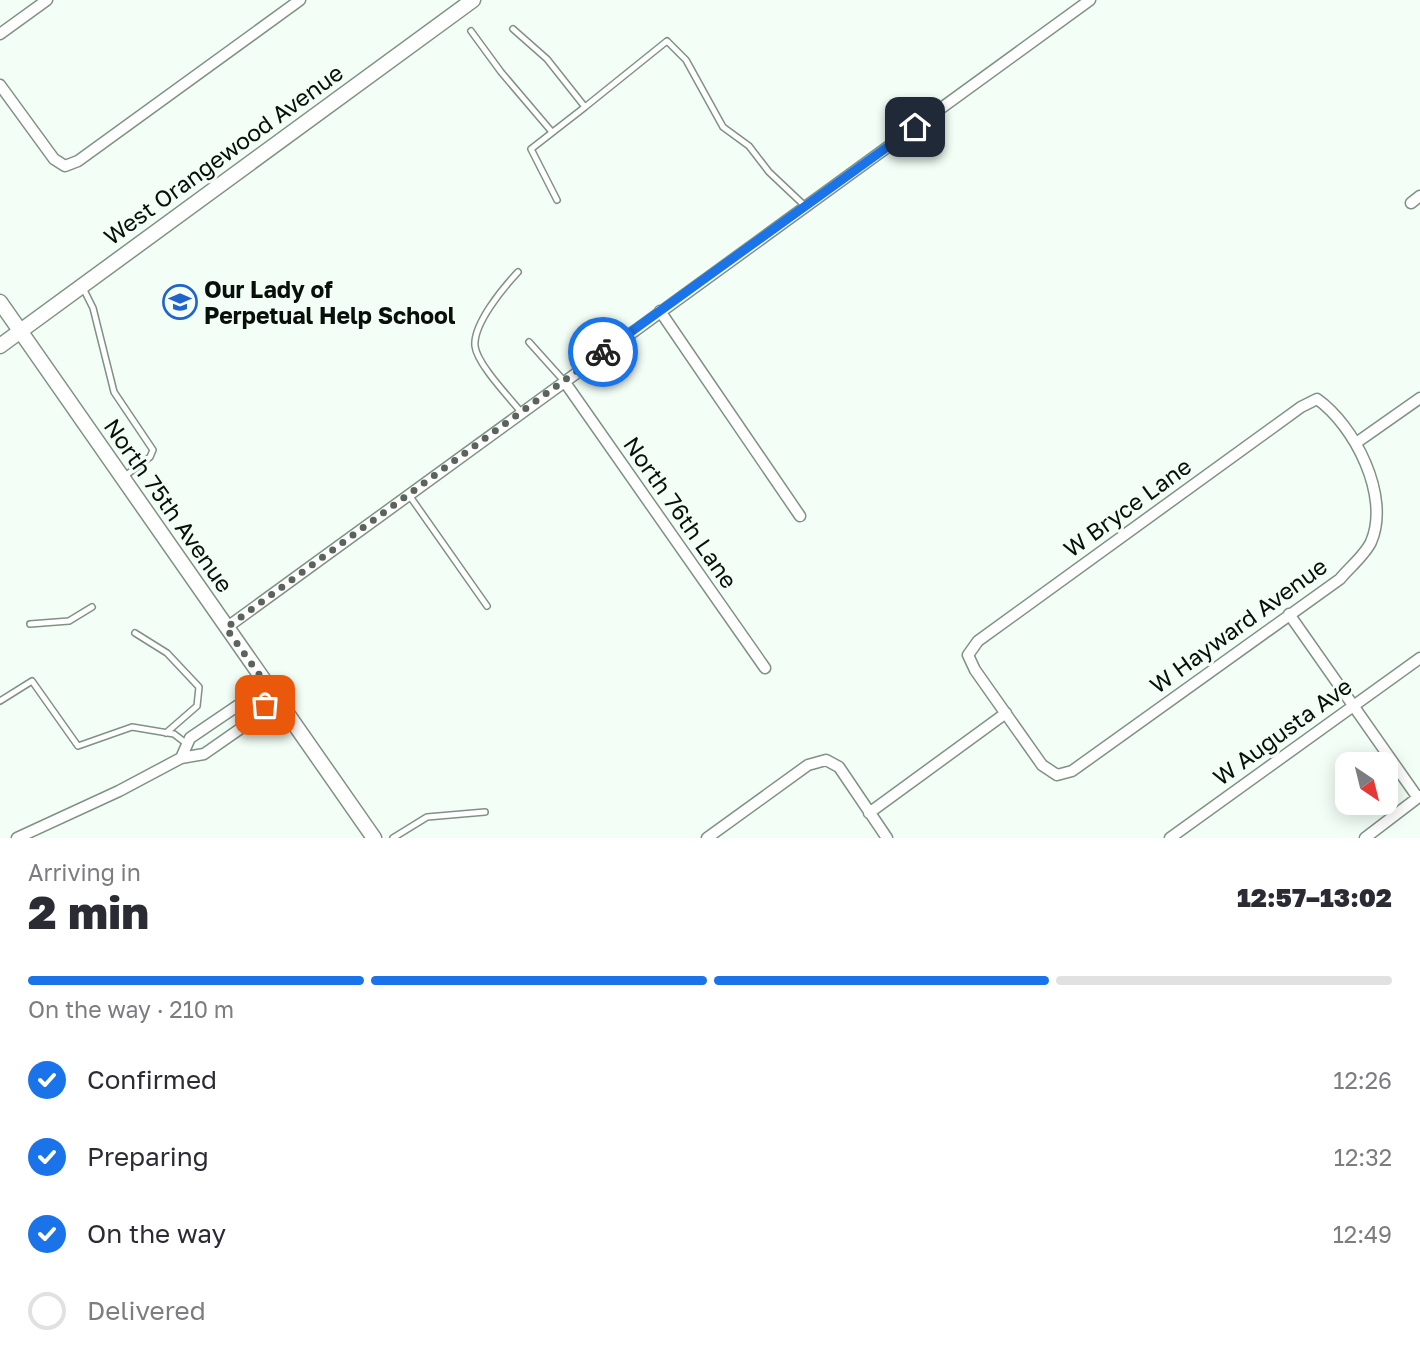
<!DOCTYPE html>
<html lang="en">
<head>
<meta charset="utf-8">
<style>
	:root { --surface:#fff; --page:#f2f2f3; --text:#2b2b33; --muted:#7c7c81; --line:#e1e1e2; --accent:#1a73e8 }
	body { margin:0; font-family:"Golos Text",sans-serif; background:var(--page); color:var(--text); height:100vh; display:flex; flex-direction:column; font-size:26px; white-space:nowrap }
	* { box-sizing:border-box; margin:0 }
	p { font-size:23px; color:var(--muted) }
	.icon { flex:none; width:38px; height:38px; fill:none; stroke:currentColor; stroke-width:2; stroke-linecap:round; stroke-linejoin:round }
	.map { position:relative; height:838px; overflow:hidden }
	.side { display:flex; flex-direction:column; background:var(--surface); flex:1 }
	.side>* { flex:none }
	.needle { width:46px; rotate:145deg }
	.buttons { position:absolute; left:1335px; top:752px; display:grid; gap:14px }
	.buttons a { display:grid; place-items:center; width:63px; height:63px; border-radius:14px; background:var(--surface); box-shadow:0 4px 18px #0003; font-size:35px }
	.pin { position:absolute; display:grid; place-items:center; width:60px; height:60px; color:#fff; margin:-30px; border-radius:14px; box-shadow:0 4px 10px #0006 }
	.courier { position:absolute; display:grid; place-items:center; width:70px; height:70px; margin:-35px; border:5px solid #1a73e8; border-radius:50%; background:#fff; color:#222; box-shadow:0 2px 9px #0007 }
	.overview em { font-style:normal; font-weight:800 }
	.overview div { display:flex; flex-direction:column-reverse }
	.overview { display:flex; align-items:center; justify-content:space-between; height:119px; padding:0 28px }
	h1 { font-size:46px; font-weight:800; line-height:52px }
	.bar { display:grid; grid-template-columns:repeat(4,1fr); gap:10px 7px; align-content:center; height:84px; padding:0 28px }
	.bar i { height:9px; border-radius:5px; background:var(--line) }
	.bar .current { background:var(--accent) }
	.bar p { grid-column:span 4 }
	ol { padding:0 28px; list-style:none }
	li { display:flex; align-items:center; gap:21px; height:77px }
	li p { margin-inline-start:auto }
	li .icon { padding:7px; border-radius:50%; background:var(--accent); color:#fff; stroke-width:4 }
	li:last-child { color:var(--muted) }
	li i { width:38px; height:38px; border:4px solid var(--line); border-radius:50% }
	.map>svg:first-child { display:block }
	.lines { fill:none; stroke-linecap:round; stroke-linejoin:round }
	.lane-casing { stroke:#809284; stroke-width:8 }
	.street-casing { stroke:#809284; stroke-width:13 }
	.secondary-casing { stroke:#809284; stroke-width:17 }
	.lane { stroke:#fff; stroke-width:5 }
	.street { stroke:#fff; stroke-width:10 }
	.secondary { stroke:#fff; stroke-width:14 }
	.done { stroke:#5b635d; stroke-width:7; stroke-dasharray:0 12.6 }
	.route { stroke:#1a73e8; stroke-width:9 }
	.labels { text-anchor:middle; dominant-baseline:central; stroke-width:6; stroke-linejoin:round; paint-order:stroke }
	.street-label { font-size:23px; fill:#090f0a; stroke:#f3fff6 }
	.poi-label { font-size:23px; font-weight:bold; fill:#090f0a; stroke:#f3fff6; text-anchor:start }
</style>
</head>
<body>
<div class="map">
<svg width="1420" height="838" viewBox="0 0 1420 838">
	<rect width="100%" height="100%" fill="#f3fff6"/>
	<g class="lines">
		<g class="lane-casing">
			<path id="lane" d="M513 29 547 59 585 107 667 41 686 60 723 127 749 146 769 172 805 206
				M471 31 501 72 552 132
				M557 200 531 149 585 107
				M518 272C503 288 473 324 475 346 477 364 509 397 521 412
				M83 288 93 308 114 392 153 450 150 457 125 476
				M529 342 564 381
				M409 495 487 606
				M30 624 69 621 92 607
				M135 633 167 653 199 687 197 706 166 733
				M0 701 32 681 78 746 132 727 174 734 187 744
				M393 838 427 817 485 812"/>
		</g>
		<g class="street-casing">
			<path id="street" d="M0 34 47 0
				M0 85 54 159 65 166 78 161 300 0
				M1411 203 1420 196
				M660 311 800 516
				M564 381 765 668
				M1317 399C1354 425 1391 496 1371 542 1365 555 1349 568 1340 579L1072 771 1057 775 1042 765 975 670 968 655 978 641 1301 407Z
				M1356 443 1420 398
				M1289 614 1418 798
				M226 628 1090 0
				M181 758 190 738 246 700 273 694
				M869 813 1006 713
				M17 838 119 791 181 758 204 754 257 717 273 694
				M707 838 808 765 826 760 839 767 887 838
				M1170 838 1420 658
				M1365 838 1420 796"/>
		</g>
		<g class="secondary-casing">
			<path id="secondary" d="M0 302 374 838
				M0 346 473 0"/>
		</g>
		<use href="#lane" class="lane"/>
		<use href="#street" class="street"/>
		<use href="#secondary" class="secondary"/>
	</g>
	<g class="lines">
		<path class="done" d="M265 705 273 694 226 628 603 352"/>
		<path class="route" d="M603 352 915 127"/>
	</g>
	<defs>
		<g id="school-ring" transform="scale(1.75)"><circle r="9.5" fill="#f3fff6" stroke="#2062ce" stroke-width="1.5"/><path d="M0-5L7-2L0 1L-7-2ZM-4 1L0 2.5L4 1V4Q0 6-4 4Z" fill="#2062ce"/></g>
	</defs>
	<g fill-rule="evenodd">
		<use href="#school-ring" x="180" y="302"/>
	</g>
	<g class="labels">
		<g class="street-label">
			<text transform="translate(223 154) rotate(-36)">West Orangewood Avenue</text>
			<text transform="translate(169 505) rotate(55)">North 75th Avenue</text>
			<text transform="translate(1127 507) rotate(-36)">W Bryce Lane</text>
			<text transform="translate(681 512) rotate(55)">North 76th Lane</text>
			<text transform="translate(1238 625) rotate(-36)">W Hayward Avenue</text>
			<text transform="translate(1282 731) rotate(-36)">W Augusta Ave</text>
		</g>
		<g class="poi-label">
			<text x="204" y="289">Our Lady of<tspan x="204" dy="26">Perpetual Help School</tspan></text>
		</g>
	</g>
</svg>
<div class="buttons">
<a><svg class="needle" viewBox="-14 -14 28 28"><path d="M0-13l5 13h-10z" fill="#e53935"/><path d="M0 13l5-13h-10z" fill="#7c7c81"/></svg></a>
</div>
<div class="pin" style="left:265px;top:705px;background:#ea580c"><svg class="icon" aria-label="bag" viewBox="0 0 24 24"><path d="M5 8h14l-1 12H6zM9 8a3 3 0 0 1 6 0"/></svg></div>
<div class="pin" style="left:915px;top:127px;background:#1f2937"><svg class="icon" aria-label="home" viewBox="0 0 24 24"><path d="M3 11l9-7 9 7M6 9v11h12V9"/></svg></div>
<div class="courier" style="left:603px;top:352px"><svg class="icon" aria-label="bike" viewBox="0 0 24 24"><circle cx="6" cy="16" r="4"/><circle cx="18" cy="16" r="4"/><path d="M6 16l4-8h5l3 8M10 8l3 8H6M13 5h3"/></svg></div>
</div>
<section class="side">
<div class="overview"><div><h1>2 min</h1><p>Arriving in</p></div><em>12:57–13:02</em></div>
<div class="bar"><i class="current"></i><i class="current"></i><i class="current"></i><i></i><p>On the way · 210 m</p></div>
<ol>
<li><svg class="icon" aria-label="check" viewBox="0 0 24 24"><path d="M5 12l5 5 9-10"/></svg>Confirmed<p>12:26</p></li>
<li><svg class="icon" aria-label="check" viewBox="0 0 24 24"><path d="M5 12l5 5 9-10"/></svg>Preparing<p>12:32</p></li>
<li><svg class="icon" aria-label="check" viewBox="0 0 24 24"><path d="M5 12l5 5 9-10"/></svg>On the way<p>12:49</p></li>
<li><i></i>Delivered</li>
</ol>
</section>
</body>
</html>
